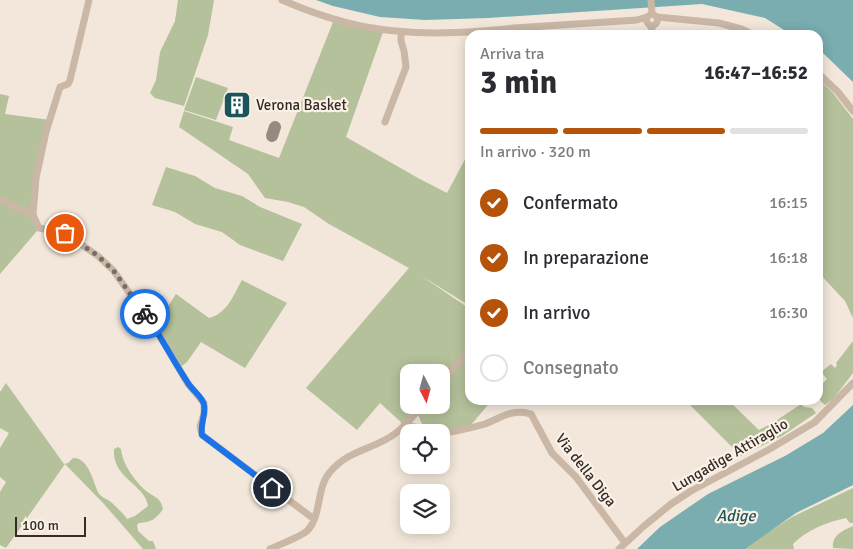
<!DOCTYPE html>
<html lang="it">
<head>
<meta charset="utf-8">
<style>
	:root { --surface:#fff; --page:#f2f2f3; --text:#2b2b33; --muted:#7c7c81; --line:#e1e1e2; --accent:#b45309 }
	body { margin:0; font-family:Signika,sans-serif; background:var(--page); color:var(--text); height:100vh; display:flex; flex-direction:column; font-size:19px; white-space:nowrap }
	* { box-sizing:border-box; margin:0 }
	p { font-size:16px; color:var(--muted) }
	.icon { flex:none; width:28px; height:28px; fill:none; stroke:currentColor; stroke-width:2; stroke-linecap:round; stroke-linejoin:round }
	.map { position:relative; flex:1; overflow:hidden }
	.sheet { position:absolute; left:465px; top:30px; width:358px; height:375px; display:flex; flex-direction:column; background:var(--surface); border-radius:15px; box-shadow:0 2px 12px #0003 }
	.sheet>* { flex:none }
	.needle { width:32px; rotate:174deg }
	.fabs { position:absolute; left:400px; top:364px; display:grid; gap:10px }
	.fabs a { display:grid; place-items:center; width:50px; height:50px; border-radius:10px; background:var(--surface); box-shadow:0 2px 12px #0003; font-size:25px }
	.scale { position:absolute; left:15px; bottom:12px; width:71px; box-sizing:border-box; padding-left:5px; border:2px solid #362c27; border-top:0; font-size:14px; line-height:18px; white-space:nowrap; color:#362c27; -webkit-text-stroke:4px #faf1e7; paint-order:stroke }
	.pin { position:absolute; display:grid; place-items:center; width:42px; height:42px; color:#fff; margin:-21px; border:2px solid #fff; border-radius:50%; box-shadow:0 1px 5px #0007 }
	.courier { position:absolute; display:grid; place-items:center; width:50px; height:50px; margin:-25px; border:4px solid #1a73e8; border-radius:50%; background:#fff; color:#222; box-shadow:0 1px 6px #0007 }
	.head em { font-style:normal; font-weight:800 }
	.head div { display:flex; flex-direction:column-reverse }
	.head { display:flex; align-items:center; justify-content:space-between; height:85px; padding:0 15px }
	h1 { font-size:32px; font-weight:800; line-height:38px }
	.bar { display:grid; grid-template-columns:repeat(4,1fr); gap:8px 5px; align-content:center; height:60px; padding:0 15px }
	.bar i { height:6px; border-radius:4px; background:var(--line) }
	.bar .on { background:var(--accent) }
	.bar p { grid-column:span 4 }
	ol { padding:0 15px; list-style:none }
	li { display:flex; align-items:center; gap:15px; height:55px }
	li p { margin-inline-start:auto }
	li .icon { padding:5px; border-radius:50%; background:var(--accent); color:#fff; stroke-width:4 }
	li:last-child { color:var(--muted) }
	li i { width:28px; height:28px; border:2px solid var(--line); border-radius:50% }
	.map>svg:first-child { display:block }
	.green { fill:#b4c19a }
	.water { fill:#79adb0 }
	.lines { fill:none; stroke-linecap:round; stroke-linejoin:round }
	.taxiway { stroke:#948a80; stroke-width:12 }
	.minor { stroke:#cab7a6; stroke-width:7 }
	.done { stroke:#786d66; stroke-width:5; stroke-dasharray:0 9 }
	.route { stroke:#1a73e8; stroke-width:6 }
	.labels { text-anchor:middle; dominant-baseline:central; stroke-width:4.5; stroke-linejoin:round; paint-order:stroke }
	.poi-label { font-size:15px; fill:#362c27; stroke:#faf1e7; text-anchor:start }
	.street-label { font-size:15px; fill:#362c27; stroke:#faf1e7 }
	.water-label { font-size:16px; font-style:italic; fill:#1c5559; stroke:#faf1e7 }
</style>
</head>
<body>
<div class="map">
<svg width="853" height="549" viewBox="0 0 853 549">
	<rect width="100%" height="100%" fill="#f2e7da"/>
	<path class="green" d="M178 0H214L208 35 184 106 155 98 150 93 156 80 160 52 175 21Z
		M333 22 383 32 346 137 418 178 447 193 470 150V306L420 275 470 309V344L441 379V372H409V405H419L403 424 380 403 357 430 306 388 409 268 329 224 304 207 288 202 265 198 248 174 179 127 184 111 233 127 229 140 279 158Z
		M196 77 228 88 216 120 184 110Z
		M818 78 833 93 853 119V318L845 301 818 272V153L819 151 818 143Z
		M0 94 9 96 5 114 50 120 30 210 0 197Z
		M166 167 195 176 215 188 242 196 260 207 302 224 283 261 240 245 222 232 195 224 175 212 152 205Z
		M0 202 33 217 37 231 0 274Z
		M242 280 287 303 245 368 201 342 187 362 178 369 148 322 161 317 176 294 209 318C227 314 234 294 242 280Z
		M853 341V373L834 398 825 405C819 401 817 395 818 388L827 379 821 372 831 364 835 368 837 365 836 363Z
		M470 353V400H492L471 425 449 431 424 428 418 415 426 405H441V387Z
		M6 383 64 464 68 463 73 458C88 457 93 481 98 492 100 497 106 498 111 502 115 506 125 515 127 519L135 516 148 506C145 484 112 479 114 449L118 447 121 449C122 463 134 480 145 490 153 497 161 497 163 509 156 519 152 522 139 523L137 525 138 531 149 541H153L156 549H143L104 504 65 464 6 548 0 545V492L6 482 0 477V448L9 433 0 428V392Z
		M685 400H728L759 430 774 422 801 404 804 407 812 408 816 413 782 436 741 456Z
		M853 488V523H850L846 518C827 522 807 530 793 544L794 549H742L792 517Z
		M853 526V549L833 548C832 535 842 531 853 526Z"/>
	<path class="water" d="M316 0H853V82L824 54 818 50V35H792L765 18 702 4 488 18 425 20 380 17 333 6Z
		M853 405V485L796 513 745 549H637L660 527 708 494 785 456 823 433Z"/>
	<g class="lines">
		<path class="taxiway" d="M272 136 275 127"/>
		<path class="minor" d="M282 0C319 16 356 28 396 31 436 35 475 32 514 28 555 25 596 23 637 20L647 17
			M651 0 652 14
			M646.5 20a5.5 5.5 0 1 1 11 0a5.5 5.5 0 1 1-11 0Z
			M657 17 719 23 741 29 754 35
			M650 25 654 35
			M818 73 838 92 853 111
			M385 122 406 67 404 51 401 41V32
			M0 200 33 215 39 228 65 233 98 256 113 270 160 336 188 384 204 403V414L200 426 202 435 314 519
			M33 215 36 178 46 132 60 87 68 84 70 80 89 0
			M441 382 470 349
			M404 425 439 432
			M441 433C456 432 471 428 485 424 500 418 514 408 531 414L552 453 576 477 625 543
			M270 549C280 544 301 537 308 530 322 514 316 488 330 472 351 448 374 450 396 433 406 426 414 415 422 405
			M619 549 644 526 671 504 691 491 768 450 815 422 853 383"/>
	</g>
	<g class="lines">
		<path class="done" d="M65 233 98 256 113 270 145 314"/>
		<path class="route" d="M145 314C161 336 173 361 188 383 192 390 203 397 204 405 206 415 200 424 202 435L272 488"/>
	</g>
	<defs>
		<g id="building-square" transform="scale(1.4375)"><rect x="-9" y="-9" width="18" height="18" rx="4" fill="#1c5559" stroke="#faf1e7"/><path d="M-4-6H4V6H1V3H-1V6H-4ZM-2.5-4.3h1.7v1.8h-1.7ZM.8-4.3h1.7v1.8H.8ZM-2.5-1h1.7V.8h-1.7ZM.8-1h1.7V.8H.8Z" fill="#fff"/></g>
	</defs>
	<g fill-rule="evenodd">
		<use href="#building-square" x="237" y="105"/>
	</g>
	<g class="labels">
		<g class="poi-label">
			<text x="256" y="105">Verona Basket</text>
		</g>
		<g class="street-label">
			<text transform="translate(730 455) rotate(-30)">Lungadige Attiraglio</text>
			<text transform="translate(586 470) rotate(52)">Via della Diga</text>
		</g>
		<g class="water-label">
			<text x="736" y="516">Adige</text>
		</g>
	</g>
</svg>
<div class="fabs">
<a><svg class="needle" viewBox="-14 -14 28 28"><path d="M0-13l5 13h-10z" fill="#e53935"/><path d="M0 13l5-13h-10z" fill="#7c7c81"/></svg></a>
<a><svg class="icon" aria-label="locate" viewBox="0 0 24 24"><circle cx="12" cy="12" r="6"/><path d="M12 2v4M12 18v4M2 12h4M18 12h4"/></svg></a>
<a><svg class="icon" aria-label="layers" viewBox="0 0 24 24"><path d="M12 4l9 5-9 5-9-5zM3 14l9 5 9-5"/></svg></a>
</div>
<div class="scale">100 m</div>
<div class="pin" style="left:65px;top:233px;background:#ea580c"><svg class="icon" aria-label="bag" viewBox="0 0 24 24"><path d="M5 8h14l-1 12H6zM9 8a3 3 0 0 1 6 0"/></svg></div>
<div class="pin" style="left:272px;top:488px;background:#1f2937"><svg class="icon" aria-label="home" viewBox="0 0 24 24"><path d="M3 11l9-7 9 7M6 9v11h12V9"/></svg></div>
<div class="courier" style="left:145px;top:314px"><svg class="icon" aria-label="bike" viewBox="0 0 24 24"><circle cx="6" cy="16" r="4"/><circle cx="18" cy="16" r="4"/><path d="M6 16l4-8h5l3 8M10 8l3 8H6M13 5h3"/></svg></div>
<section class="sheet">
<div class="head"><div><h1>3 min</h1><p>Arriva tra</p></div><em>16:47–16:52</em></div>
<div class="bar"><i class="on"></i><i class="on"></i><i class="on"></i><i></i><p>In arrivo · 320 m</p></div>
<ol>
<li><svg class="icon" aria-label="check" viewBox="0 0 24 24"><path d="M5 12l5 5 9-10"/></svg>Confermato<p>16:15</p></li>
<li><svg class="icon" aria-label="check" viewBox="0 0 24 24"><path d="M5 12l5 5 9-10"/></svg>In preparazione<p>16:18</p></li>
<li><svg class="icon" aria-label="check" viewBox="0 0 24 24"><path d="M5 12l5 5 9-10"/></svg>In arrivo<p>16:30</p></li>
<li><i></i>Consegnato</li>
</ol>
</section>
</div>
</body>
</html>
